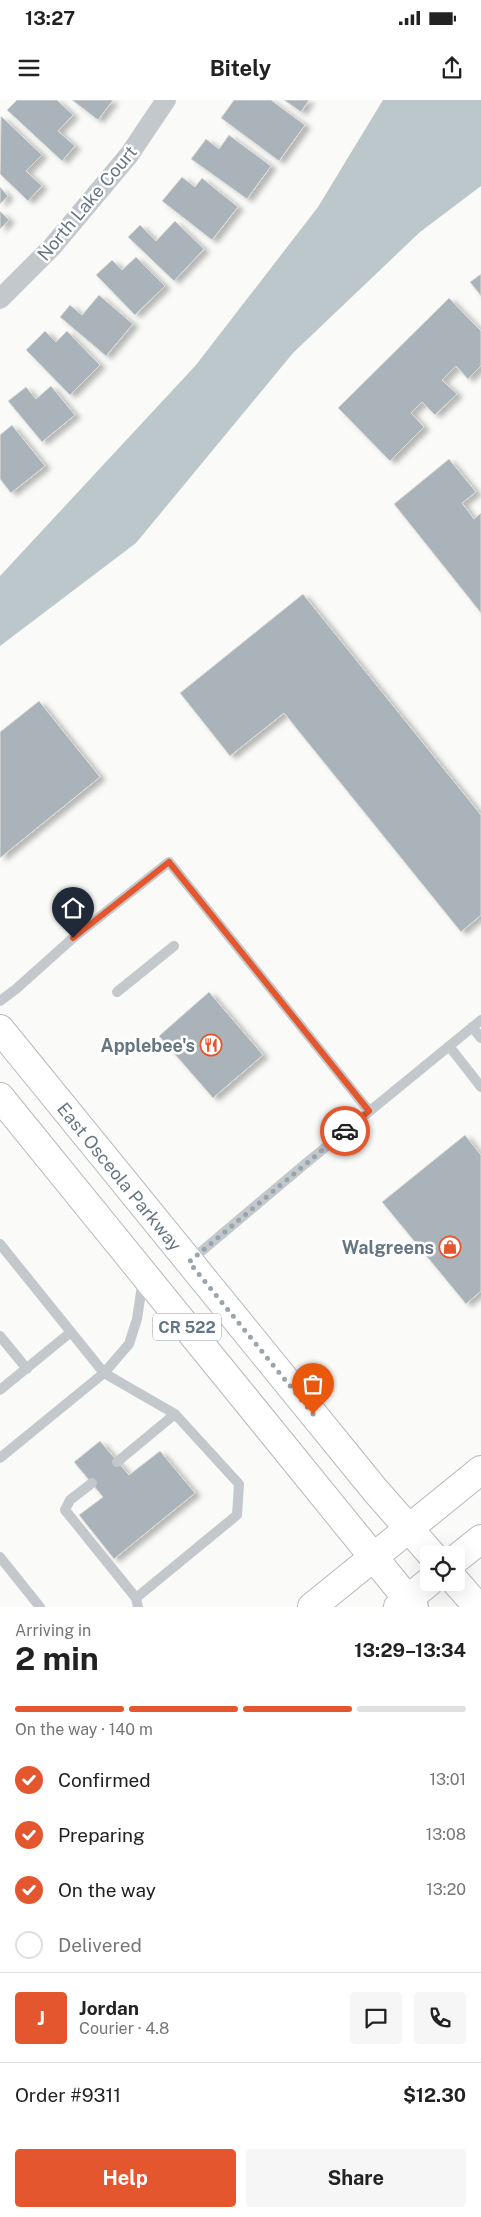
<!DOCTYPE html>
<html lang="en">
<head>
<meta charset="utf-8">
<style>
	:root { --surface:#fff; --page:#f6f6f6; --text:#222; --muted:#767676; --line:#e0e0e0; --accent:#e4572e }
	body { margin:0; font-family:"Public Sans",sans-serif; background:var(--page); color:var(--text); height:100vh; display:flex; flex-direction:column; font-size:19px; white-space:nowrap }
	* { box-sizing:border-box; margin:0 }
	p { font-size:16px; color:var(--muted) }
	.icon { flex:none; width:28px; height:28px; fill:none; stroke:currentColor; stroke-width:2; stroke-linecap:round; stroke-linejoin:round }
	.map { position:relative; height:1507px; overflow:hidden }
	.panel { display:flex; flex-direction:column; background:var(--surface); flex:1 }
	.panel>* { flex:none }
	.fabs { position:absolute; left:420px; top:1446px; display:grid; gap:10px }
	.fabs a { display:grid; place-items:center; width:45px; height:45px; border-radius:5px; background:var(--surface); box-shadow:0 5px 20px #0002; font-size:25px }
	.pin { position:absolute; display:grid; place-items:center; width:42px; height:42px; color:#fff; margin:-51px -21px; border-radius:50% 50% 50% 0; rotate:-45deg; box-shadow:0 0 5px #0007 }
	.pin .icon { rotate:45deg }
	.courier { position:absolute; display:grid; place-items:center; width:50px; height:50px; margin:-25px; border:4px solid #e4572e; border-radius:50%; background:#fff; color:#222; box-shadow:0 1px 6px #0007 }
	.summary em { font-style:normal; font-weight:700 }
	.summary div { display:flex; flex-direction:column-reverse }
	.summary { display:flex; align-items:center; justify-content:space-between; height:85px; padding:0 15px }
	h1 { font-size:32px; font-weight:700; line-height:38px }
	.bar { display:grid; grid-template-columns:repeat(4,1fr); gap:8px 5px; align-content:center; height:60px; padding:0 15px }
	.bar i { height:6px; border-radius:4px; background:var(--line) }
	.bar .current { background:var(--accent) }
	.bar p { grid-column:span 4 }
	.line { display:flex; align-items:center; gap:12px; padding:0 15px; border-top:1px solid var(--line) }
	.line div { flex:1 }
	.round { display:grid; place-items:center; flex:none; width:52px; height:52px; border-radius:5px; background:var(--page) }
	ol { padding:0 15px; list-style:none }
	li { display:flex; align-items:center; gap:15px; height:55px }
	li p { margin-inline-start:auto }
	li .icon { padding:5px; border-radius:50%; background:var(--accent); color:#fff; stroke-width:4 }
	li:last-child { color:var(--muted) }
	li i { width:28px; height:28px; border:2px solid var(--line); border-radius:50% }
	.button { display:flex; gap:10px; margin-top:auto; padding:10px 15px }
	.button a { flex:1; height:58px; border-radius:5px; background:var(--accent); color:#fff; font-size:20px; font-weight:700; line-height:58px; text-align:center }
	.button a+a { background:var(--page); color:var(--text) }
	.status { display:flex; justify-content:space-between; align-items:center; height:35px; padding:0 25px; background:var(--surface); direction:ltr }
	.status svg { height:14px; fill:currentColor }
	header { display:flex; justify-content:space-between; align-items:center; height:65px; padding:0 15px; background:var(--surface); font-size:22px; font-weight:700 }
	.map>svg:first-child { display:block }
	.water { fill:#bbc7cb }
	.building { fill:#aab3b9; stroke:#dcdcda; filter:url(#shadow) }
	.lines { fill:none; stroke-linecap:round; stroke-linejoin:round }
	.secondary-casing { stroke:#b3babf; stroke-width:30 }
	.primary-casing { stroke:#b5babe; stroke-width:30 }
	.lane { stroke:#c3c8cc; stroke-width:10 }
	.street { stroke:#c3c8cc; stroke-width:20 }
	.secondary { stroke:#fff; stroke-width:28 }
	.primary { stroke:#fff; stroke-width:28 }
	.done { stroke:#99a4ac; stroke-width:5; stroke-dasharray:0 9 }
	.route { stroke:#e4572e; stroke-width:6 }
	.labels { text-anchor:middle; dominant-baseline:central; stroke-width:5; stroke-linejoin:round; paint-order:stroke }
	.shield { fill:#fff; stroke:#939fa8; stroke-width:1 }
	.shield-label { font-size:16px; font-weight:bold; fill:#657683 }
	.street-label { font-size:18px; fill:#657683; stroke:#fff }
	.poi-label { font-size:18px; font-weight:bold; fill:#657683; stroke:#fff; text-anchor:end }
</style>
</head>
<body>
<div class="status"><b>13:27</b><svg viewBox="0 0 49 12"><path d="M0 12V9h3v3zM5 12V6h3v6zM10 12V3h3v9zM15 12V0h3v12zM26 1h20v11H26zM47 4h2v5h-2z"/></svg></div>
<header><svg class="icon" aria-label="menu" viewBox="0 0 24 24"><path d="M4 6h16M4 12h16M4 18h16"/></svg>Bitely<svg class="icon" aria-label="share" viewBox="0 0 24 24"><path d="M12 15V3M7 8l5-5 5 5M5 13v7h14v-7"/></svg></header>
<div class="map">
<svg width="481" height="1507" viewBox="0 0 481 1507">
	<defs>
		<filter id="shadow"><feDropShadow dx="5.5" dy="3" stdDeviation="2.5" flood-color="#0004"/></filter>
	</defs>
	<rect width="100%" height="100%" fill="#fafaf8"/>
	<path class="water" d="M383 0H481V86L420 132 293 253 136 443 0 546V476L196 265 318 107Z"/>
	<path class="building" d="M17 0H57L73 15 58 31 75 46 62 61 7 10Z
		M72 0H113L98 20Z
		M234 0H271L305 25 279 61 221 18Z
		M284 0H309L301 12Z
		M1 16 42 55 26 71 42 86 28 101 0 74Z
		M229 35 271 66 247 99 191 59 206 39 219 49Z
		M182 77 195 87 202 78 238 107 212 140 162 101Z
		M0 87 8 96 0 104Z
		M0 111 9 120 0 129Z
		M175 121 204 149 174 181 128 137 140 125 156 141Z
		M136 157 165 186 135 215 96 175 112 160 122 170Z
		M481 174V196L470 182Z
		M99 195 133 224 106 256 60 217 70 205 82 215Z
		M449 198 481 231V266L468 279 456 266 442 280 457 294 435 315 422 302 411 313 424 327 390 361 338 308Z
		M45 231 56 242 67 231 100 265 70 295 26 250Z
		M51 286 75 315 42 342 8 301 26 287 36 299Z
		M12 325 45 366 11 393 0 379V335Z
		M449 359 476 392 462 403 474 419 481 413V513L394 404Z
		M303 494 481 715V815L461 832 284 613 230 656 180 593Z
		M39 601 100 677 0 758V632Z
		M209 892 263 955 213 998 159 936Z
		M465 1035 481 1055V1191L466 1204 382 1102Z
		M100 1341 129 1375 160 1351 195 1393 114 1459 79 1415 103 1397 74 1362Z"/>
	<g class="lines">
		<g class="secondary-casing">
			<path id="secondary" d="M456 1459 481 1439
				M312 1507 481 1370
				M398 1507 429 1482"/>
		</g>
		<g class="primary-casing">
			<g id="primary">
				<path id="s1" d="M0 929 375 1390 432 1455"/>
				<path d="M0 997 414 1507"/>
				<path d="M456 1482 478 1507"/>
			</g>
		</g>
		<path class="lane" d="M117 892 174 846
			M0 901 16 889 73 838 169 762 369 1011
			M472 927 481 938
			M449 946 481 987
			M0 1144 104 1273 175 1314 239 1384 237 1415 136 1498 138 1507
			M190 1161 305 1064 481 920
			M0 1236 27 1269
			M0 1290 71 1232
			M0 1358 104 1273 129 1244 137 1219 143 1179
			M117 1362 175 1314
			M92 1383 70 1400 65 1410 136 1498
			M0 1457 40 1507"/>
		<path class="street" d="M0 199 52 147 129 55 166 0"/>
		<use href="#secondary" class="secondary"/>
		<use href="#primary" class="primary"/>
	</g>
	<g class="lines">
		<path class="done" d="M313 1314 189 1162 345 1031"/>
		<path class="route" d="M73 838 169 762 369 1011 345 1031"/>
	</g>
	<defs>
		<g id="restaurant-ring" transform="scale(1.125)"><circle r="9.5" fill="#fff" stroke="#e4572e" stroke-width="1.5"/><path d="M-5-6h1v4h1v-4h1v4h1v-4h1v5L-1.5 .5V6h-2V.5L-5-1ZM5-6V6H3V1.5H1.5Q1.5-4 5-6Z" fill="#e4572e"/></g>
		<g id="shop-ring" transform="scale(1.125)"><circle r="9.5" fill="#fff" stroke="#e4572e" stroke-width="1.5"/><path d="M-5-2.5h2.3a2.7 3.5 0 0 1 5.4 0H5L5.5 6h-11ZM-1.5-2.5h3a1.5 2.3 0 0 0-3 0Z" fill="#e4572e"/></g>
	</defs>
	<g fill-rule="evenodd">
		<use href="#restaurant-ring" x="211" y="945"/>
		<use href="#shop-ring" x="450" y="1147"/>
	</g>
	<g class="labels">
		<rect class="shield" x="153" y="1213.5" width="68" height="27" rx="4"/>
		<g class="shield-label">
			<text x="187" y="1227">CR 522</text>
		</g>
		<g class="street-label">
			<text transform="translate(87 103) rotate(-50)">North Lake Court</text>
			<text stroke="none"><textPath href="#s1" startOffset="190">East Osceola Parkway</textPath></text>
		</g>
		<g class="poi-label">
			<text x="195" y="945">Applebee's</text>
			<text x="434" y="1147">Walgreens</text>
		</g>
	</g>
</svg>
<div class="fabs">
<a><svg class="icon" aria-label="locate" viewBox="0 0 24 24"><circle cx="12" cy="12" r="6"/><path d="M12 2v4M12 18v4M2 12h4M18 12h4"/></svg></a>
</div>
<div class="pin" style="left:313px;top:1314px;background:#ea580c"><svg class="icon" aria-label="bag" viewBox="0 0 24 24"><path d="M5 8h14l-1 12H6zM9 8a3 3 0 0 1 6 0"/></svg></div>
<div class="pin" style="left:73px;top:838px;background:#1f2937"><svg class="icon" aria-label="home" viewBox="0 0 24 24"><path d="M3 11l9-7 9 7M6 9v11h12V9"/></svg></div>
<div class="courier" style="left:345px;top:1031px"><svg class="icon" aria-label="car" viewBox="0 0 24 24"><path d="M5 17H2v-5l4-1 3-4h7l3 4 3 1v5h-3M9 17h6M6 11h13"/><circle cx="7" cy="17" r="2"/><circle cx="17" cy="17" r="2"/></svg></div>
</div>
<section class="panel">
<div class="summary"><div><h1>2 min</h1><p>Arriving in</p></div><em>13:29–13:34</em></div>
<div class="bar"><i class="current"></i><i class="current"></i><i class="current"></i><i></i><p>On the way · 140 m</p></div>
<ol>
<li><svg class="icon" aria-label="check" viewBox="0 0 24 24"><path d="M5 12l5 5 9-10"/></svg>Confirmed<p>13:01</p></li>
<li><svg class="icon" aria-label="check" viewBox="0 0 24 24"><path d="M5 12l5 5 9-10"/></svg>Preparing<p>13:08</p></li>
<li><svg class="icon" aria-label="check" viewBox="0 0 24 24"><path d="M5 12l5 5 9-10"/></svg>On the way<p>13:20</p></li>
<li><i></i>Delivered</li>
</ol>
<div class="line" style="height:90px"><b class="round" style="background:var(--accent);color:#fff">J</b><div><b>Jordan</b><p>Courier · 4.8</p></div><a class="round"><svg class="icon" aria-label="chat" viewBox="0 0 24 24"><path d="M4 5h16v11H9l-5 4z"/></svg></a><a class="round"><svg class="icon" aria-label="phone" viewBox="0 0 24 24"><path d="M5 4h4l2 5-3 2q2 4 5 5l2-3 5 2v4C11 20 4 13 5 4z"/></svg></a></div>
<div class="line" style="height:65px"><div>Order #9311</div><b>$12.30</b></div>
<div class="button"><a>Help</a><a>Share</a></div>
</section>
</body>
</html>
